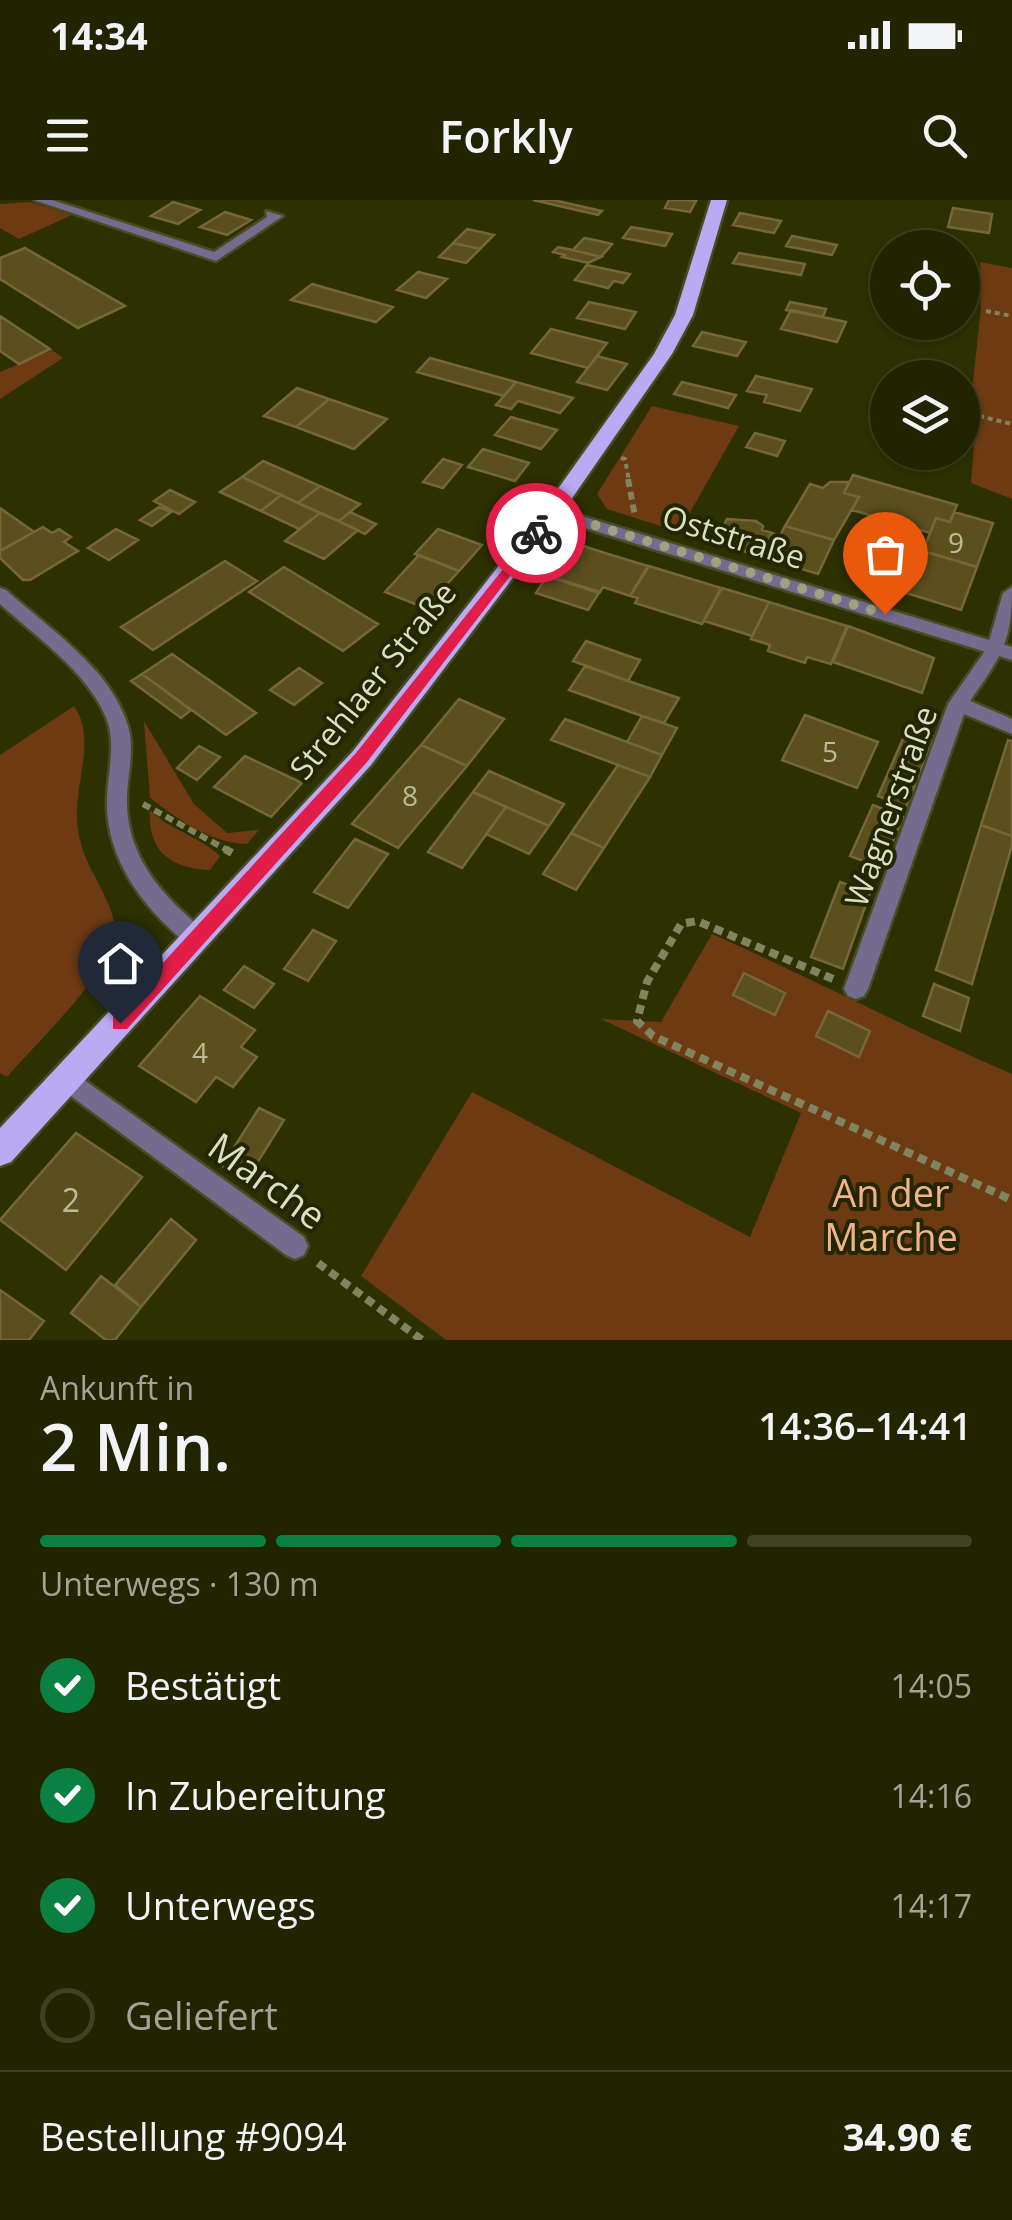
<!DOCTYPE html>
<html lang="de">
<head>
<meta charset="utf-8">
<style>
	:root { --surface:#222400; --page:#2e300f; --text:#f1f3f6; --muted:#a2a499; --line:#3f4122; --accent:#0b8043 }
	body { margin:0; font-family:"Open Sans",sans-serif; background:var(--page); color:var(--text); height:100vh; display:flex; flex-direction:column; font-size:38px; white-space:nowrap }
	* { box-sizing:border-box; margin:0 }
	p { font-size:32px; color:var(--muted) }
	.icon { flex:none; width:55px; height:55px; fill:none; stroke:currentColor; stroke-width:2; stroke-linecap:round; stroke-linejoin:round }
	.map { position:relative; height:1140px; overflow:hidden }
	.panel { display:flex; flex-direction:column; background:var(--surface); flex:1 }
	.panel>* { flex:none }
	.controls { position:absolute; left:870px; top:30px; display:grid; gap:20px }
	.controls a { display:grid; place-items:center; width:110px; height:110px; border-radius:50%; background:var(--surface); box-shadow:0 2px 8px #0004,0 0 0 2px var(--line); font-size:50px }
	.pin { position:absolute; display:grid; place-items:center; width:85px; height:85px; color:#fff; margin:-102px -42px; border-radius:50% 50% 50% 0; rotate:-45deg; box-shadow:0 0 10px #0007 }
	.pin .icon { rotate:45deg }
	.courier { position:absolute; display:grid; place-items:center; width:100px; height:100px; margin:-50px; border:8px solid #e11d48; border-radius:50%; background:#fff; color:#222; box-shadow:0 2px 12px #0007 }
	.overview em { font-style:normal; font-weight:600 }
	.overview div { display:flex; flex-direction:column-reverse }
	.overview { display:flex; align-items:center; justify-content:space-between; height:170px; padding:0 40px }
	h1 { font-size:65px; font-weight:600; line-height:75px }
	.bar { display:grid; grid-template-columns:repeat(4,1fr); gap:15px 10px; align-content:center; height:120px; padding:0 40px }
	.bar i { height:12px; border-radius:8px; background:var(--line) }
	.bar .current { background:var(--accent) }
	.bar p { grid-column:span 4 }
	.line { display:flex; align-items:center; gap:25px; padding:0 40px; border-top:2px solid var(--line) }
	.line div { flex:1 }
	ol { padding:0 40px; list-style:none }
	li { display:flex; align-items:center; gap:30px; height:110px }
	li p { margin-inline-start:auto }
	li .icon { padding:10px; border-radius:50%; background:var(--accent); color:#fff; stroke-width:4 }
	li:last-child { color:var(--muted) }
	li i { width:55px; height:55px; border:5px solid var(--line); border-radius:50% }
	.status { display:flex; justify-content:space-between; align-items:center; height:70px; padding:0 50px; background:var(--surface); direction:ltr }
	.status svg { height:28px; fill:currentColor }
	header { display:flex; justify-content:space-between; align-items:center; height:130px; padding:0 40px; background:var(--surface); font-size:45px; font-weight:600 }
	.map>svg:first-child { display:block }
	.green { fill:#6e3a12 }
	.building { fill:#5c4f1e; stroke:#756737; stroke-width:2.5 }
	.lines { fill:none; stroke-linecap:round; stroke-linejoin:round }
	.service-casing { stroke:#494c20; stroke-width:5 }
	.minor-casing { stroke:#494c20; stroke-width:5 }
	.primary-casing { stroke:#494c20; stroke-width:5 }
	.path-far2 { stroke:#81855f; stroke-width:4; stroke-dasharray:5 4; stroke-linecap:butt }
	.path-far1 { stroke:#81855f; stroke-width:6; stroke-dasharray:8 5; stroke-linecap:butt }
	.path { stroke:#81855f; stroke-width:8; stroke-dasharray:9 6; stroke-linecap:butt }
	.service { fill:#736c8f; fill-rule:evenodd }
	.minor { fill:#736c8f; fill-rule:evenodd }
	.primary { fill:#baa9f3; fill-rule:evenodd }
	.route { fill:#e11d48 }
	.done { stroke:#9ea280; stroke-width:10; stroke-dasharray:0 18 }
	.labels { text-anchor:middle; dominant-baseline:central; stroke-width:8; stroke-linejoin:round; paint-order:stroke }
	.number-label { font-size:28px; fill:#bbbb9b }
	.street-label { font-size:32px; fill:#dbdfc5; stroke:#232602 }
	.near-number-label { font-size:32px; fill:#bbbb9b }
	.near-street-label { font-size:38px; fill:#dbdfc5; stroke:#232602 }
	.near-park-label { font-size:38px; fill:#f2b38a; stroke:#232602 }
</style>
</head>
<body>
<div class="status"><b>14:34</b><svg viewBox="0 0 49 12"><path d="M0 12V9h3v3zM5 12V6h3v6zM10 12V3h3v9zM15 12V0h3v12zM26 1h20v11H26zM47 4h2v5h-2z"/></svg></div>
<header><svg class="icon" aria-label="menu" viewBox="0 0 24 24"><path d="M4 6h16M4 12h16M4 18h16"/></svg>Forkly<svg class="icon" aria-label="search" viewBox="0 0 24 24"><circle cx="10" cy="10" r="6"/><path d="M15 15l6 6"/></svg></header>
<div class="map">
<svg width="1012" height="1140" viewBox="0 0 1012 1140">
	<rect width="100%" height="100%" fill="#2d3000"/>
	<path class="green" d="M30 2 72 15 19 39 0 28V4Z
		M980 62 1012 68V299L971 283 976 221 969 218 981 108Z
		M52 150 63 158 0 199V172Z
		M652 206 739 226 679 332 607 309 597 294Z
		M74 506C95 536 78 575 77 610 75 661 106 682 115 725 123 762 32 847 7 877L0 873V555Z
		M144 521 194 604 227 633 259 630 247 644C210 643 179 620 150 598Z
		M150 610C171 631 201 637 220 656L210 670C170 669 147 650 150 610Z
		M712 734C813 779 910 830 1012 874V1140H446L361 1076 472 892 750 1037 801 913 601 819 661 822Z"/>
	<path class="building" d="M533 0H553L602 11 598 15Z
		M669 0H688L696 1 690 12 665 8Z
		M173 2 200 10 178 24 151 16Z
		M953 8 992 14 989 33 948 27Z
		M225 12 251 20 227 35 200 27Z
		M740 13 781 21 774 33 733 25Z
		M631 27 672 34 665 46 623 38Z
		M467 29 494 35 480 49 453 43Z
		M792 36 837 45 832 55 786 46Z
		M584 38 595 40 612 44 601 57 573 50Z
		M453 43 480 49 466 63 439 57Z
		M558 47 573 50 601 57 588 63 562 57 565 55 553 52Z
		M25 48 125 106 78 128 0 79V58Z
		M739 53 805 64 801 75 733 63Z
		M587 65 630 74 623 83 614 81 608 88 575 80Z
		M418 72 447 79 426 98 397 90Z
		M312 84 393 107 376 122 291 100Z
		M589 102 636 112 625 129 577 118Z
		M790 102 826 109 823 117 786 110Z
		M791 110 823 117 846 122 837 142 781 129Z
		M0 116 50 149 19 164 0 151Z
		M551 129 607 143 588 168 531 153Z
		M702 132 746 142 737 156 693 146Z
		M597 156 627 164 607 190 577 182Z
		M430 158 516 182 504 196 417 172Z
		M756 176 812 189 800 211 764 202 767 195 747 191Z
		M516 182 573 198 560 213 518 201 511 209 496 205Z
		M682 182 736 195 728 208 674 194Z
		M297 188 329 199 296 227 264 216Z
		M329 199 387 219 354 249 296 227Z
		M511 217 557 230 541 249 495 235Z
		M755 233 785 241 777 256 746 247Z
		M483 249 529 263 515 281 468 267Z
		M443 259 462 265 443 288 423 282Z
		M263 261 320 286 298 303 242 277Z
		M853 275 957 305 950 322 936 318 930 333 852 310 859 297 844 293Z
		M242 277 281 295 261 311 220 292Z
		M830 282H849L844 293 859 297 834 340 785 326 810 284 823 288Z
		M320 286 360 304 339 321 298 303Z
		M170 290 195 302 179 314 154 301Z
		M281 295 298 303 320 313 299 329 261 311Z
		M159 307 171 312 152 326 140 320Z
		M0 308 34 332 2 350 0 349Z
		M350 312 376 324 365 334 339 321Z
		M954 312 993 323 977 367 923 351 936 318 950 322Z
		M320 313 358 330 324 359 285 341Z
		M727 319 756 321 763 326 762 330 772 333 759 356 714 342Z
		M785 326 834 340 818 374 759 356 772 333 780 336Z
		M43 327 52 333 59 329 71 337 64 342 78 351 30 380H23L0 358V351Z
		M116 329 138 340 109 360 88 348Z
		M438 329 482 345 459 371 415 354Z
		M571 342 608 354 648 366 630 396 603 387 600 392 548 376Z
		M923 351 977 367 961 410 906 393Z
		M419 355 459 371 425 408 385 392Z
		M225 361 257 381 153 450 121 427Z
		M649 366 721 388 702 424 635 403 638 398 630 396Z
		M284 367 378 424 343 451 249 392Z
		M547 376 599 393 588 410 536 393Z
		M722 388 769 402 752 436 704 421Z
		M769 402 847 426 831 464 807 457 805 463 768 451 770 445 751 439Z
		M848 426 934 458 922 493 833 462Z
		M586 441 640 460 628 481 573 461Z
		M172 454 256 513 226 535 142 474Z
		M585 466 628 481 679 498 664 523 642 516 569 490Z
		M299 468 322 483 294 505 270 490Z
		M142 474 191 510 181 518 131 481Z
		M459 499 504 519 467 566 421 545Z
		M805 515 878 542 857 588 782 560Z
		M642 516 677 528 662 555 627 542Z
		M565 519 627 542 662 555 650 577 551 540Z
		M908 527 935 536 906 607 878 596Z
		M1008 540 1012 541V636L981 625Z
		M421 545 467 566 398 648 352 624Z
		M199 546 220 557 197 580 177 568Z
		M245 556 302 583 271 617 214 587Z
		M618 565 650 577 604 648 571 633Z
		M489 571 564 604 549 626 473 592Z
		M473 592 506 607 462 668 428 652Z
		M873 605 903 617 882 668 850 656Z
		M506 607 549 626 529 654 486 634Z
		M981 625 1012 636V645L972 784 936 770Z
		M571 633 604 648 576 690 543 674Z
		M355 639 388 654 348 708 314 692Z
		M840 682 870 693 843 769 811 757Z
		M313 730 336 741 308 781 284 769Z
		M244 766 274 784 254 808 224 790Z
		M744 773 785 793 775 815 733 795Z
		M934 784 969 798 960 831 923 816Z
		M200 796 255 830 241 847 257 857 233 887 216 877 196 902 139 866Z
		M828 811 870 831 859 857 816 836Z
		M259 908 284 920 247 979 222 966Z
		M76 933 142 977 66 1070 0 1020Z
		M171 1019 196 1040 141 1107 115 1085Z
		M101 1076 141 1107 115 1140H106L71 1113Z
		M0 1090 44 1121 29 1140H0Z"/>
	<g class="lines">
		<g class="service-casing">
			<path id="service" d="M34 0H52L214 52 267 17 266 11 283 16 216 61Z
				M1012 387C1012 444 1001 456 970 501L1012 519V534L964 514 868 789 864 796 856 799 848 796 844 789 948 504 987 448 1003 393Z
				M69 869 304 1037 308 1046 304 1055 295 1059 286 1055 60 888 57 880 60 872Z"/>
		</g>
		<g class="minor-casing">
			<path id="minor" d="M552 307 1012 447V460L546 316V308Z
				M0 388 6 390C47 427 107 466 126 520 136 545 128 571 127 596 125 656 162 696 205 731L208 738 205 745C189 750 178 736 167 726 132 692 105 648 107 598 108 570 117 542 105 515 85 470 35 436 0 404Z"/>
		</g>
		<g class="primary-casing">
			<path id="primary" d="M711 0H727L693 115 672 154 559 317 371 565 11 962 0 966V928L353 551 545 307 654 154 675 115Z"/>
		</g>
		<path class="path-far2" d="M986 111 1012 116
			M979 216 1012 224
			M621 258 625 259 629 281"/>
		<path class="path-far1" d="M628 279 635 316
			M894 394 919 335
			M143 604 229 651"/>
		<path class="path" d="M225 649 232 653
			M833 779 697 721 681 724 647 782 637 821 653 836 1012 1000
			M318 1063 422 1140"/>
		<use href="#service" class="service"/>
		<use href="#minor" class="minor"/>
		<use href="#primary" class="primary"/>
	</g>
	<path class="route" d="M536 328 541 330V336L367 562 127 829H113V817L356 553Z"/>
	<g class="lines">
		<path class="done" d="M536 333 552 312 885 414"/>
	</g>
	<g class="labels">
		<g class="number-label">
			<text x="956" y="342">9</text>
			<text x="830" y="551">5</text>
			<text x="410" y="595">8</text>
			<text x="200" y="852">4</text>
		</g>
		<g class="street-label">
			<text transform="translate(734 336) rotate(17)">Oststraße</text>
			<text transform="translate(372 480) rotate(-51)">Strehlaer Straße</text>
			<text transform="translate(890 606) rotate(-70)">Wagnerstraße</text>
		</g>
		<g class="near-number-label">
			<text x="71" y="999">2</text>
		</g>
		<g class="near-street-label">
			<text transform="translate(268 980) rotate(36)">Marche</text>
		</g>
		<g class="near-park-label">
			<text x="891" y="992">An der<tspan x="891" dy="44">Marche</tspan></text>
		</g>
	</g>
</svg>
<div class="controls">
<a><svg class="icon" aria-label="locate" viewBox="0 0 24 24"><circle cx="12" cy="12" r="6"/><path d="M12 2v4M12 18v4M2 12h4M18 12h4"/></svg></a>
<a><svg class="icon" aria-label="layers" viewBox="0 0 24 24"><path d="M12 4l9 5-9 5-9-5zM3 14l9 5 9-5"/></svg></a>
</div>
<div class="pin" style="left:885px;top:414px;background:#ea580c"><svg class="icon" aria-label="bag" viewBox="0 0 24 24"><path d="M5 8h14l-1 12H6zM9 8a3 3 0 0 1 6 0"/></svg></div>
<div class="pin" style="left:120px;top:823px;background:#1f2937"><svg class="icon" aria-label="home" viewBox="0 0 24 24"><path d="M3 11l9-7 9 7M6 9v11h12V9"/></svg></div>
<div class="courier" style="left:536px;top:333px"><svg class="icon" aria-label="bike" viewBox="0 0 24 24"><circle cx="6" cy="16" r="4"/><circle cx="18" cy="16" r="4"/><path d="M6 16l4-8h5l3 8M10 8l3 8H6M13 5h3"/></svg></div>
</div>
<section class="panel">
<div class="overview"><div><h1>2 Min.</h1><p>Ankunft in</p></div><em>14:36–14:41</em></div>
<div class="bar"><i class="current"></i><i class="current"></i><i class="current"></i><i></i><p>Unterwegs · 130 m</p></div>
<ol>
<li><svg class="icon" aria-label="check" viewBox="0 0 24 24"><path d="M5 12l5 5 9-10"/></svg>Bestätigt<p>14:05</p></li>
<li><svg class="icon" aria-label="check" viewBox="0 0 24 24"><path d="M5 12l5 5 9-10"/></svg>In Zubereitung<p>14:16</p></li>
<li><svg class="icon" aria-label="check" viewBox="0 0 24 24"><path d="M5 12l5 5 9-10"/></svg>Unterwegs<p>14:17</p></li>
<li><i></i>Geliefert</li>
</ol>
<div class="line" style="height:130px"><div>Bestellung #9094</div><b>34.90 €</b></div>
</section>
</body>
</html>
